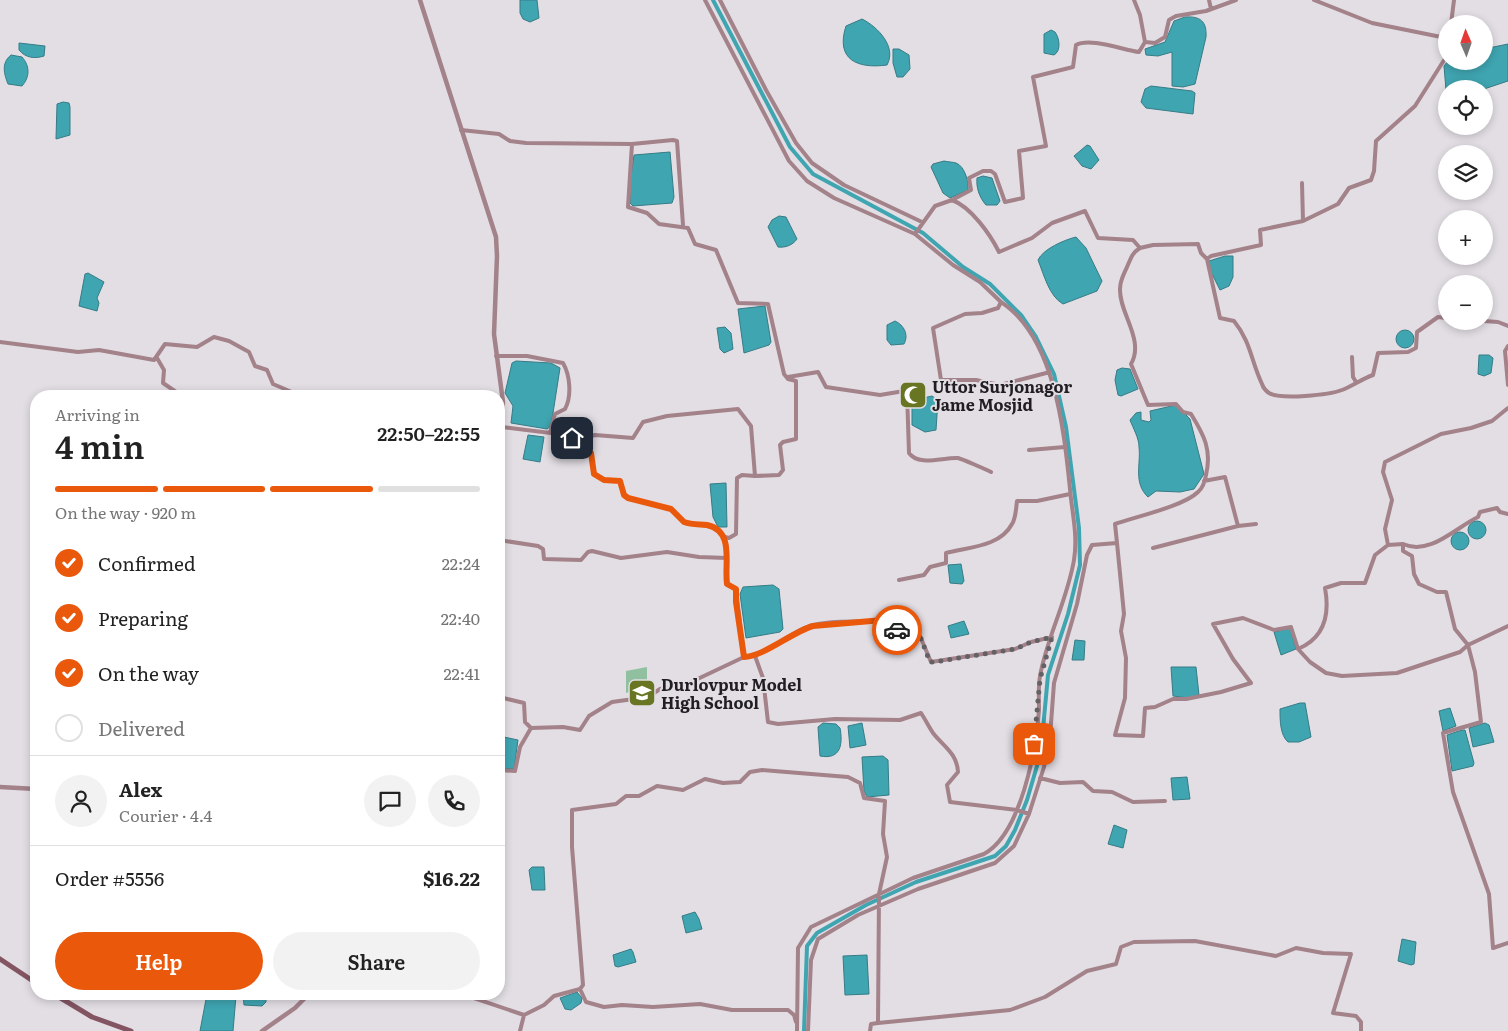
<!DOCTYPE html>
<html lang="en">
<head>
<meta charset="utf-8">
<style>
	:root { --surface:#fff; --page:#f2f2f2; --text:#222; --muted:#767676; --line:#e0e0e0; --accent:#ea580c }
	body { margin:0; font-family:Literata,serif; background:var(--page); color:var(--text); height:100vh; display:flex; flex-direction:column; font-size:19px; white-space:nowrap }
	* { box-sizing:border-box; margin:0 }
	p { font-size:16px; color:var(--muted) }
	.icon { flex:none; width:28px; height:28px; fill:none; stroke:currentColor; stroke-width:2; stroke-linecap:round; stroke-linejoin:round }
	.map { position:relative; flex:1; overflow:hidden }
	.side { position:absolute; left:30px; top:390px; width:475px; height:610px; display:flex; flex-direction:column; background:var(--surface); border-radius:20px; box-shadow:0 2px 8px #0003 }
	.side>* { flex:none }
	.needle { width:32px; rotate:358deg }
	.tools { position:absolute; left:1438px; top:15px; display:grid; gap:10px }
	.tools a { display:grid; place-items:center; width:55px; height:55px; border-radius:50%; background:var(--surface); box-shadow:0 2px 8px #0003; font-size:25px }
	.pin { position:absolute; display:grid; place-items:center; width:42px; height:42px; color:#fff; margin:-21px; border-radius:10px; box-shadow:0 2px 8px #0006 }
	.courier { position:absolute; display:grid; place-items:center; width:50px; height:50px; margin:-25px; border:4px solid #ea580c; border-radius:50%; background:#fff; color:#222; box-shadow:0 1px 6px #0007 }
	.headline em { font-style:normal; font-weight:600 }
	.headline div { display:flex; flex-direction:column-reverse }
	.headline { display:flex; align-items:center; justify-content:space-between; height:85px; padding:0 25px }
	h1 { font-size:32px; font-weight:600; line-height:38px }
	.bar { display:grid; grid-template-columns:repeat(4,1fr); gap:8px 5px; align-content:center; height:60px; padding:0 25px }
	.bar i { height:6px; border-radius:4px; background:var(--line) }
	.bar .selected { background:var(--accent) }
	.bar p { grid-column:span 4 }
	.line { display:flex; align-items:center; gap:12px; padding:0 25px; border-top:1px solid var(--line) }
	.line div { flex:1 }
	.round { display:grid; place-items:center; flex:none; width:52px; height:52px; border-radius:26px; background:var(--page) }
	ol { padding:0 25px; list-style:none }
	li { display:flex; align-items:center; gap:15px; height:55px }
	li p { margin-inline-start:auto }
	li .icon { padding:5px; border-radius:50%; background:var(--accent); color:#fff; stroke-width:4 }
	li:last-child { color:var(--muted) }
	li i { width:28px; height:28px; border:2px solid var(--line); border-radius:50% }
	.cta { display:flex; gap:10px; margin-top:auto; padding:10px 25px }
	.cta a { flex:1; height:58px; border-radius:30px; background:var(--accent); color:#fff; font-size:20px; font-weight:600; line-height:58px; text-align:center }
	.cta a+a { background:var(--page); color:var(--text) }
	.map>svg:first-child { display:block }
	.park { fill:#91c0a0 }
	.water { fill:#3fa5b1; stroke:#367c86 }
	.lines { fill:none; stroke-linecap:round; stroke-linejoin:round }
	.canal { stroke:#3fa5b1; stroke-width:4 }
	.minor { stroke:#a3828a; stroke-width:4 }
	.tertiary { stroke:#a3828a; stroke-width:4.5 }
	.secondary { stroke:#835562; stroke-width:5 }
	.done { stroke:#646165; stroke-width:5; stroke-dasharray:0 9 }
	.route { stroke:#ea580c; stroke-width:6 }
	.labels { text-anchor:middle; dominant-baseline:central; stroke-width:4; stroke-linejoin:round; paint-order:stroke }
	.poi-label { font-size:16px; font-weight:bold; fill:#201e21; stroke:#e2dee4; text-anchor:start }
</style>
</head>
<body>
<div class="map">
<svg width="1508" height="1031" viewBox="0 0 1508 1031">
	<rect width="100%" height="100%" fill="#e2dee4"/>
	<path class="park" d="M647 667V686L626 693V671Z"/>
	<path class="water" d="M520 0H537L539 18 530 22 523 19 520 13Z
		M1185 17C1200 16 1207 21 1206 37L1195 84 1183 87 1172 86V52L1158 56 1146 55 1145 49 1165 42 1174 21Z
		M862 19C878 27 897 47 887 65 858 69 835 60 846 26Z
		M1051 30 1055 32C1060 39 1061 51 1054 55L1044 53V34Z
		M19 43 45 46 44 56C34 59 26 58 19 50Z
		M1508 44V81L1484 89 1446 90 1444 66 1448 61H1484V49Z
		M893 49H899L909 55 910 69 903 77H897L893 63Z
		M11 55 22 57C30 66 30 77 22 86L8 84C4 74 1 63 11 55Z
		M1151 86 1192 91 1195 93 1193 114 1146 108 1141 102 1145 89Z
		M63 102 69 103 70 107V135L56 139 57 104Z
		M1087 145 1090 146 1099 160 1091 169 1082 166 1074 156Z
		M670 152 674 197 672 203 633 206 630 203V183L634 155Z
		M944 161C948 162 953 162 956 163 965 166 969 183 968 190L950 198 943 193 931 167 933 164Z
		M983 176 992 178 1000 201 997 205H986C979 197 976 187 977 178Z
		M779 216 786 217 797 239C793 245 785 248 778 247L768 227 772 220Z
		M1076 237 1086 248 1102 281 1097 291 1063 304C1049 296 1044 275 1038 260 1043 249 1064 240 1076 237Z
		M1225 256H1233V277L1229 286 1220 290 1211 272 1209 261Z
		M88 273 104 282 97 298 99 303 97 311 79 306 85 274Z
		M765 306 771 342 769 345 744 353 738 309Z
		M895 321C904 325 909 335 904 344L891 345 887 340V325Z
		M725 327 731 333 733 349 724 353 720 349 717 328Z
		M1396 339a9 9 0 1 1 18 0a9 9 0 1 1-18 0Z
		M1479 355H1489L1493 358 1491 373 1484 376 1478 374Z
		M516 361 551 363 560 368 551 426 547 429 511 423 513 406 505 393 512 363Z
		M1122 368 1130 369 1138 389 1121 396 1118 395 1115 380 1117 370Z
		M932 396 938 400 936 430 925 432 912 425V402H920L923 398Z
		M1176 405 1190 419 1204 474 1194 489 1180 492 1156 491 1148 497C1133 483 1141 464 1139 447 1139 438 1133 428 1130 420L1136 413 1141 412V420L1149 422 1151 420 1150 411Z
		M528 435 544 437 540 462 523 459Z
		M726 483 727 527H718L713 517 710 484Z
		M1468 530a9 9 0 1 1 18 0a9 9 0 1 1-18 0Z
		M1451 541a9 9 0 1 1 18 0a9 9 0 1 1-18 0Z
		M961 564 964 581 962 584 950 583 948 565Z
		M773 585 779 589 783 629 780 632 746 638 740 594 743 587Z
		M964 621 969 634 951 638 948 626Z
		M1290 628 1296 649 1281 655 1274 632Z
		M1075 640 1085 641 1084 660H1072Z
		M1171 667H1196L1199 695 1188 698 1173 696Z
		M1300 703H1305L1311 737 1299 742H1288C1280 735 1280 720 1280 709Z
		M1450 708 1456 726 1443 731 1439 711Z
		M823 723 836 724 840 728C843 744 841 760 820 756L818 727Z
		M862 723 866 745 850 748 848 726Z
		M1485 723 1489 725 1494 742 1473 747 1469 728Z
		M1462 730H1465L1474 763 1473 766 1452 771 1447 735Z
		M499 736 518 740 514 769 499 768Z
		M883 756 888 760 889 795 867 797 864 791 862 757Z
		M1187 777 1190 799 1173 800 1171 778Z
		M1114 825 1127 830 1123 848 1108 844Z
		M532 867H544L545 890H532L529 870Z
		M695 912 699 919 702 929 686 933 682 916Z
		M1402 939 1416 942 1414 964 1411 965 1398 961Z
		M631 949 633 952 636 962 618 967 615 966 613 955Z
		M867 955 869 994 845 995 843 956Z
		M577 992 582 998 581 1003 571 1010 565 1009 560 998Z
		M207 994 236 996 233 1031H200Z
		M243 994H262L266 997V1002L262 1006 244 1005Z"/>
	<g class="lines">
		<path class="canal" d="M713 0 790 147 813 174 923 233 963 267 990 284 1021 315 1036 337 1054 374 1066 427 1079 528 1080 565 1068 614 1048 675 1043 729 1037 766 1027 800 1015 830 1006 846 995 856 916 882 866 905 817 933 807 946 804 1031"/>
		<path class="minor" d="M705 0 789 161 807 181 834 198 915 234 953 265 980 282 1001 302 998 308 982 313 965 314 933 328 941 380H976L1000 385 1050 372
			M720 0 766 90 796 143 812 163 844 185 922 222
			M1134 0 1140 15 1145 42 1155 43 1165 37 1169 20 1176 16 1206 11 1236 0
			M1209 0 1211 9
			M1314 0 1372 23 1446 38
			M1451 24 1454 0
			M461 130 499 134 510 141 526 143 632 144 628 207 647 213 659 224 688 228 695 244 716 250 738 303 768 304 784 374 788 379 796 381V439L783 442 780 445 783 470 779 475 755 476 751 426 738 409 667 416 643 422 633 438 595 435 576 440
			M632 144 673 140 677 141 683 225
			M1302 183 1303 221
			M952 200 971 190 969 178 983 171H991L995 174 1005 202 1023 198 1019 151 1046 146 1033 77 1073 67 1076 45C1090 37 1123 50 1139 52L1145 42
			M915 234 935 206 952 200C971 207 990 234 999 252L1032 238 1052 223 1085 211 1098 238 1133 240 1140 248 1153 245 1198 244 1201 253 1207 259 1211 256 1261 245 1260 230 1303 221 1338 204 1349 188 1371 180 1374 171 1376 141 1415 106 1446 57
			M1207 259 1220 318 1234 321C1251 342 1251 361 1262 384 1263 387 1266 391 1269 393 1281 400 1329 395 1342 390 1352 386 1362 379 1373 375L1378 353 1408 352 1416 348 1417 332 1438 317 1446 318
			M1484 321 1498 322 1508 326
			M0 342 78 352 99 350 154 360 165 344 197 347 214 337 229 341 249 352 255 366 267 370 273 384 301 396
			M1508 346 1505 351 1508 385
			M496 356H527L563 363C570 375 572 396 565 409L555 414 550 433
			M1352 357 1353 377 1356 382
			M157 358 164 370 163 383 182 396
			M788 377 818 372 826 387 880 395 904 391 907 393 909 453C919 467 943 457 958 458 962 459 985 469 991 472
			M1508 408 1492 421 1471 428 1441 434 1385 462 1383 472 1392 500 1385 529 1388 545 1403 544V551L1412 556 1414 574 1419 584 1437 592H1446L1455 629 1468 645 1475 672 1481 722 1443 733 1453 792 1489 894 1493 948 1508 943
			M1029 450 1065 447
			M1204 481 1225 477 1238 526 1256 524
			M725 537 729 538 736 534 737 478 742 475 755 476
			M499 540 538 546 543 549 544 559 581 560 588 552 592 551 621 558 667 552 699 557 727 558
			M1117 543 1124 614 1121 631 1126 658 1125 698 1115 735 1143 736 1145 708 1155 707 1173 699H1186L1221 692 1251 683 1233 659 1213 624 1243 618 1274 630 1291 627 1298 649 1310 662 1326 673 1342 676 1397 673 1460 652 1468 645 1508 626
			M1403 544C1430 556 1455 528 1478 517L1480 512 1497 508 1500 512 1508 514
			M1153 548 1238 526
			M899 580 924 575 930 567 946 563V553C968 547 1000 547 1012 524 1016 518 1016 508 1017 501H1037L1070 494
			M1298 649C1324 638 1330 615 1325 588L1341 583H1365L1375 555 1388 545
			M755 656 763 678 768 722 778 724 835 719 900 720 921 713C925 719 929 727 933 733 943 746 957 753 958 772L947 785 950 802 1017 810 1029 814
			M744 657C765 657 788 633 810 626 832 619 859 623 883 620L892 623 898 631 920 636 931 662 1015 649 1031 642 1052 637
			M499 697 524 703 525 722 531 728
			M499 770 515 771 520 747 531 728 563 727 580 730 589 716 612 702 648 697 660 689 687 684 744 657 736 589 727 584C724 565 735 535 711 527 703 524 693 525 684 522L671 509 628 498 624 495 620 481 604 480 594 474 591 453 580 442 567 435 502 427
			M1040 778 1060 783 1083 782 1093 791 1112 792 1133 802 1165 801
			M580 989 586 1002 604 1007 622 1005 653 1007 700 1004 732 1010H788L794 1015 796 1022
			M462 994 524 1015 544 1005 554 996 580 989 583 985 572 847V810L616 804 626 796H639L657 786 683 790 705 779 723 783 740 782 750 772 762 770 848 777 860 783 864 798 885 801 883 834 887 857 879 894 878 1023 1010 1010 1045 997 1087 971 1116 964 1121 947 1134 942 1195 941 1276 956 1296 948 1323 953 1351 954 1333 1013 1356 1016 1361 1022V1031
			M520 1031 524 1015
			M797 1031 798 948 811 927 913 878 984 854C1021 834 1036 750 1039 710 1039 699 1038 687 1040 676 1047 637 1067 601 1074 560 1078 535 1072 513 1070 489 1064 431 1055 337 1001 302
			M808 1031 811 960 818 939 858 915 918 889 995 863 1014 846 1029 814 1044 767 1050 737 1054 683 1077 604 1087 555 1092 545 1117 543 1115 524C1135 517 1184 506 1198 492 1203 488 1205 481 1206 475 1212 450 1204 435 1191 414L1183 412 1176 404 1148 405 1131 364C1145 340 1119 313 1120 289 1120 280 1124 274 1127 267 1131 258 1132 253 1140 248
			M870 1031 871 1024 878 1023"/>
		<path class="tertiary" d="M420 0 496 237 497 256 494 334 503 402 499 449
			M0 787 36 789
			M262 1031 295 1008 309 994"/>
		<path class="secondary" d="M0 959 36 983
			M54 994 92 1017 131 1031"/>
	</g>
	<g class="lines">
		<path class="done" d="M897 630 904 634 920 636 930 662H934L1015 649 1031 642 1052 637 1040 679 1034 744"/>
		<path class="route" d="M572 438 591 453 594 474 604 480 620 481 624 495 628 498 671 509 684 522C692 525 700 524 707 525 735 531 724 564 727 584L736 589V602L744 657C763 657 792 632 813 626L883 620H888L897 630"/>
	</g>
	<defs>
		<g id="mosque-square" transform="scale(1.4375)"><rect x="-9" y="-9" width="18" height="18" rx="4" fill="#687522" stroke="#e2dee4"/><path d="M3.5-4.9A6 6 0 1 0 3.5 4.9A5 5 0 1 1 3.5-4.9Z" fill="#fff"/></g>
		<g id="school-square" transform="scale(1.4375)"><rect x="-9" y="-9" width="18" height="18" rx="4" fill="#687522" stroke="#e2dee4"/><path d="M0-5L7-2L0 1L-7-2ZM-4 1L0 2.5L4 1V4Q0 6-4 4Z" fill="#fff"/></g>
	</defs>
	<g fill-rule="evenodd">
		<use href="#mosque-square" x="913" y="395"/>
		<use href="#school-square" x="642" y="693"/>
	</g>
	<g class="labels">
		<g class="poi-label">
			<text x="932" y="386">Uttor Surjonagor<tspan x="932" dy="18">Jame Mosjid</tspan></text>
			<text x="661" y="684">Durlovpur Model<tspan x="661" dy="18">High School</tspan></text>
		</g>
	</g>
</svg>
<div class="tools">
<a><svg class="needle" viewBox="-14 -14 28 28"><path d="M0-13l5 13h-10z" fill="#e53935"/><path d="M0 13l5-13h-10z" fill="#767676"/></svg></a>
<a><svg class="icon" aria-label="locate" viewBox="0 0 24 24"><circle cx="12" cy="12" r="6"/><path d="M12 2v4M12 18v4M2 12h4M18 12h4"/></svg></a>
<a><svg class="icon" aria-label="layers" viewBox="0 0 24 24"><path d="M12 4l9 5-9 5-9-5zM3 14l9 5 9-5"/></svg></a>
<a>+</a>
<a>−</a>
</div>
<div class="pin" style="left:1034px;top:744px;background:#ea580c"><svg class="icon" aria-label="bag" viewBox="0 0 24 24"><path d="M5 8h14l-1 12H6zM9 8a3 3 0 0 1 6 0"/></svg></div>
<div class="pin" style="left:572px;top:438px;background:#1f2937"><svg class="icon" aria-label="home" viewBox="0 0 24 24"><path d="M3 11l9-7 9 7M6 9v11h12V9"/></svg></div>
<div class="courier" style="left:897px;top:630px"><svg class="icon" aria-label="car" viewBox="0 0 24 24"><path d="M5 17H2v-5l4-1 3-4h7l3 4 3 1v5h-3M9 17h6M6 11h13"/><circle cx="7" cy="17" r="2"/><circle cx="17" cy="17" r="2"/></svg></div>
<section class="side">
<div class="headline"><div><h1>4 min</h1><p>Arriving in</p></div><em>22:50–22:55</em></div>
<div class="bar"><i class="selected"></i><i class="selected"></i><i class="selected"></i><i></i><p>On the way · 920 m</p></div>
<ol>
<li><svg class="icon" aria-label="check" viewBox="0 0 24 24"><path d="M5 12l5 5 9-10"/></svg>Confirmed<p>22:24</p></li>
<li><svg class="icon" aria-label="check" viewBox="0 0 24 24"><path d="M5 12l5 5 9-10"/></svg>Preparing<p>22:40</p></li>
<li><svg class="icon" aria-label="check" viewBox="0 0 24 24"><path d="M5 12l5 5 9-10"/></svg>On the way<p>22:41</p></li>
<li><i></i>Delivered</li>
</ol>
<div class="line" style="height:90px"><a class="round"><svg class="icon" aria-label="person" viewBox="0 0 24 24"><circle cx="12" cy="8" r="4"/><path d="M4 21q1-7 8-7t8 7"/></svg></a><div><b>Alex</b><p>Courier · 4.4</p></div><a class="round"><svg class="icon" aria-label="chat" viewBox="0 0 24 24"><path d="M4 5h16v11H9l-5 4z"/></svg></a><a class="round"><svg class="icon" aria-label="phone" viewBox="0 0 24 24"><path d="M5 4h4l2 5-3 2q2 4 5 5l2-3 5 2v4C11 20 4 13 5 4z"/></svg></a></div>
<div class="line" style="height:65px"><div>Order #5556</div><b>$16.22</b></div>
<div class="cta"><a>Help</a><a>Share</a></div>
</section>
</div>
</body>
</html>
